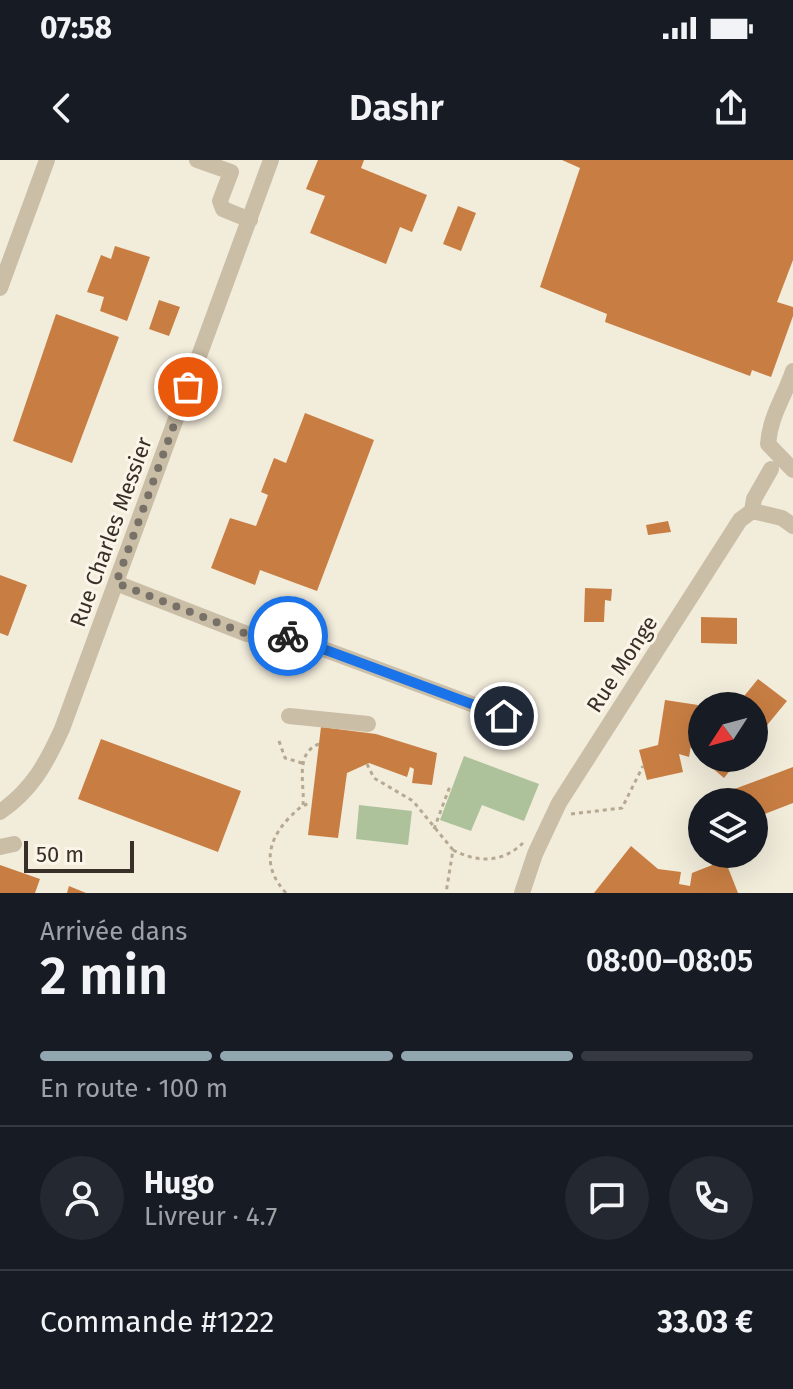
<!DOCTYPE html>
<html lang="fr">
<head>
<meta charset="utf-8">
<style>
	:root { --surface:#171b24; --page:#242831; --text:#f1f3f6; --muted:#9ea1a6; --line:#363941; --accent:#91a6af }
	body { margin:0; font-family:"Fira Sans",sans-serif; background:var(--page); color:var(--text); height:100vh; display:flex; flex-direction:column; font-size:30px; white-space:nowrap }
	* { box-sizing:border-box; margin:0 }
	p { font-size:26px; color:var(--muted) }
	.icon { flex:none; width:44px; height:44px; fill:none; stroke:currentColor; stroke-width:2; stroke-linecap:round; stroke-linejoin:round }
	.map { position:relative; height:733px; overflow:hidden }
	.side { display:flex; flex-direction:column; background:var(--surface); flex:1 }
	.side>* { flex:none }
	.needle { width:52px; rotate:234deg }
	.controls { position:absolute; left:688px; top:532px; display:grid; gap:16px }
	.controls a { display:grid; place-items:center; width:80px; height:80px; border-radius:50%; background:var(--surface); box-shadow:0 8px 32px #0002; font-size:40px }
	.scale { position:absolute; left:24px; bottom:20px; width:110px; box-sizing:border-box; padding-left:8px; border:4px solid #372f28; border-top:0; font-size:22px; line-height:28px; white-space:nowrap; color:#372f28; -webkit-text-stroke:6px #faf5e8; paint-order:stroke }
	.pin { position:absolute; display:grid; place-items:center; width:68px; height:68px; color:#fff; margin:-34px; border:4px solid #fff; border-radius:50%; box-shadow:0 2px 8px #0007 }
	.courier { position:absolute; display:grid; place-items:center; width:80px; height:80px; margin:-40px; border:6px solid #1a73e8; border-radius:50%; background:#fff; color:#222; box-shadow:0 2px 10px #0007 }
	.headline em { font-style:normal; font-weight:600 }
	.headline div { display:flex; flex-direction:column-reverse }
	.headline { display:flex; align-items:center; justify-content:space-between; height:136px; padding:0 40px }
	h1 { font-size:52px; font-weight:600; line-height:60px }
	.bar { display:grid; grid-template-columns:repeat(4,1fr); gap:12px 8px; align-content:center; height:96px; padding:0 40px }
	.bar i { height:10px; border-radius:6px; background:var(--line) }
	.bar .active { background:var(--accent) }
	.bar p { grid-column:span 4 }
	.line { display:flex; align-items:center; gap:20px; padding:0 40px; border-top:2px solid var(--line) }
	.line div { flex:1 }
	.round { display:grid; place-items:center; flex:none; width:84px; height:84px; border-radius:42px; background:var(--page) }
	.status { display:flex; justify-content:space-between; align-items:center; height:56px; padding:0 40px; background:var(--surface); direction:ltr }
	.status svg { height:22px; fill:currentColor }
	header { display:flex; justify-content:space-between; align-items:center; height:104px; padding:0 40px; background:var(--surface); font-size:36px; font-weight:600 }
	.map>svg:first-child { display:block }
	.green { fill:#adc29b }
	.building { fill:#c87e43 }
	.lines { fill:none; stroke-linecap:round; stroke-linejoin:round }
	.path { stroke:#b7a991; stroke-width:3; stroke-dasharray:4 4; stroke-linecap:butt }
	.minor { stroke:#cbbea7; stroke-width:16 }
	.done { stroke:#787167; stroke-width:8; stroke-dasharray:0 14.4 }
	.route { stroke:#1a73e8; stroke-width:10 }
	.labels { text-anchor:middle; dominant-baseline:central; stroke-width:6; stroke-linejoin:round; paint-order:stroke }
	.street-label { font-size:22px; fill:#372f28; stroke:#faf5e8 }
</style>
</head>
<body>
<div class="status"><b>07:58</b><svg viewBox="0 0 49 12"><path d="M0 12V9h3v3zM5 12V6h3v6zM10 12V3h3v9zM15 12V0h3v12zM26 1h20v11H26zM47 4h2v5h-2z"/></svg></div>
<header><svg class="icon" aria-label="back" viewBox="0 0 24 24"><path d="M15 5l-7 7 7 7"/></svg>Dashr<svg class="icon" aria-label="share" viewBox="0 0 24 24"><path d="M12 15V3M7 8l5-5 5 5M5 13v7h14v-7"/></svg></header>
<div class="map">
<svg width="793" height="733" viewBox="0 0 793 733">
	<rect width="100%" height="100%" fill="#f2ecdb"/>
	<path class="green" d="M464 596 539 624 524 661 482 645 471 671 440 660Z
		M359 645 412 651 408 685 356 679Z"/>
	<path class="building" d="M318 0H364L361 8 427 35 412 72 400 67 386 104 310 73 325 36 306 29Z
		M562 0H793V100L777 142 793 147V156L771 217 752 210 750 216 605 162 607 154 540 127 580 8Z
		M458 46 476 53 461 91 443 84Z
		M115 86 150 97 127 161 100 151 104 137 87 132 101 95 111 99Z
		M159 140 180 147 169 176 149 169Z
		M56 154 119 177 72 303 13 281Z
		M305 253 374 280 317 431 260 410 255 425 211 408 230 358 256 366 268 335 261 332 274 298 286 303Z
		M668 361 671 372 648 375 646 365Z
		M0 415 27 425 8 476 0 473Z
		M585 428 612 429 611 441 605 440 604 462H584Z
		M701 457 737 458V484L701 483Z
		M758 519 787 541 754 581V546H736Z
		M665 540 698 545 689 597 679 594 683 612 647 620 639 590 658 585Z
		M321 567 376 574 437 593 432 625 412 623 414 609 410 607 407 617 369 603 347 613 338 678 308 675Z
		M101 579 241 631 218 692 78 639Z
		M702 589V598H740L724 618 697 595Z
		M793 607V643L754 658V642H734L729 631Z
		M631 686 658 709 681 712 679 724 690 726 692 713 725 700 738 733H594Z
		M0 705 40 719 35 733H0Z
		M69 726 86 733H67Z"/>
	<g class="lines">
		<path class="path" d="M279 581 285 598 302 603
			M367 604 374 618 413 641 453 690 446 733
			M303 645C305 625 294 593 319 584
			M571 654 622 648 643 606
			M434 669 450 626
			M453 690C478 703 502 703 523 683
			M286 733C263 708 266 682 289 658 296 651 301 645 311 643"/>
		<path class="minor" d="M197 0 231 12 220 41 223 49 250 60
			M0 128 47 0
			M793 211C784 238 770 256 768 284L793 310
			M752 351 782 358 793 366
			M116 423 247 474 272 470 504 556
			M289 556 368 564
			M0 652C32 630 46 604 62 569L271 0
			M0 687 14 684
			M522 733 535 694 559 643 740 360 752 351 754 339 771 309"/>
	</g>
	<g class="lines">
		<path class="done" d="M188 227 116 423 247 474 272 470 288 476"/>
		<path class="route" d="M288 476 504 556"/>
	</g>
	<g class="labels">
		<g class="street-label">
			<text transform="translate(111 372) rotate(-70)">Rue Charles Messier</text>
			<text transform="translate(622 504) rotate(-57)">Rue Monge</text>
		</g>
	</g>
</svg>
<div class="controls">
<a><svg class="needle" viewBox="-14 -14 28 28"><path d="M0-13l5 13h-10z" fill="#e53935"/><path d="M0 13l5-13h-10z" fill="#9ea1a6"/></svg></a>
<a><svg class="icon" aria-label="layers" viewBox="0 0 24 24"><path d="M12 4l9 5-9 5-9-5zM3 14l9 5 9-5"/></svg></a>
</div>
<div class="scale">50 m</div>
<div class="pin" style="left:188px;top:227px;background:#ea580c"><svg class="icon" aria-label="bag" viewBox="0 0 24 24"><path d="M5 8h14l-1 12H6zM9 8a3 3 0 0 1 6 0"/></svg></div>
<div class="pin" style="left:504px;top:556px;background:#1f2937"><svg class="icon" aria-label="home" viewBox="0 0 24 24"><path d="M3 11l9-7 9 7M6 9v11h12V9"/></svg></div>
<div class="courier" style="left:288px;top:476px"><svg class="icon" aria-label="bike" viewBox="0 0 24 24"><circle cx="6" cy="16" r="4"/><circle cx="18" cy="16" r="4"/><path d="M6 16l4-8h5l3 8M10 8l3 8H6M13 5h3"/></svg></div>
</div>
<section class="side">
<div class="headline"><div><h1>2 min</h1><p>Arrivée dans</p></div><em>08:00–08:05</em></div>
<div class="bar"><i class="active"></i><i class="active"></i><i class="active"></i><i></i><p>En route · 100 m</p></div>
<div class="line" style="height:144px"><a class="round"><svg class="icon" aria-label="person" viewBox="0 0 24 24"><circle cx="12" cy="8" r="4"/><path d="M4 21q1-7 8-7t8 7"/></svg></a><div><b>Hugo</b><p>Livreur · 4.7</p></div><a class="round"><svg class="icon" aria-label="chat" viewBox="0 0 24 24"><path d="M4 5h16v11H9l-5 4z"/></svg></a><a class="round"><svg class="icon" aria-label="phone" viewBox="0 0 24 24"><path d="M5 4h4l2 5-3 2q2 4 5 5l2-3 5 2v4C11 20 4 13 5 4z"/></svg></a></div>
<div class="line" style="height:104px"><div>Commande #1222</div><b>33.03 €</b></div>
</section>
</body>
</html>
